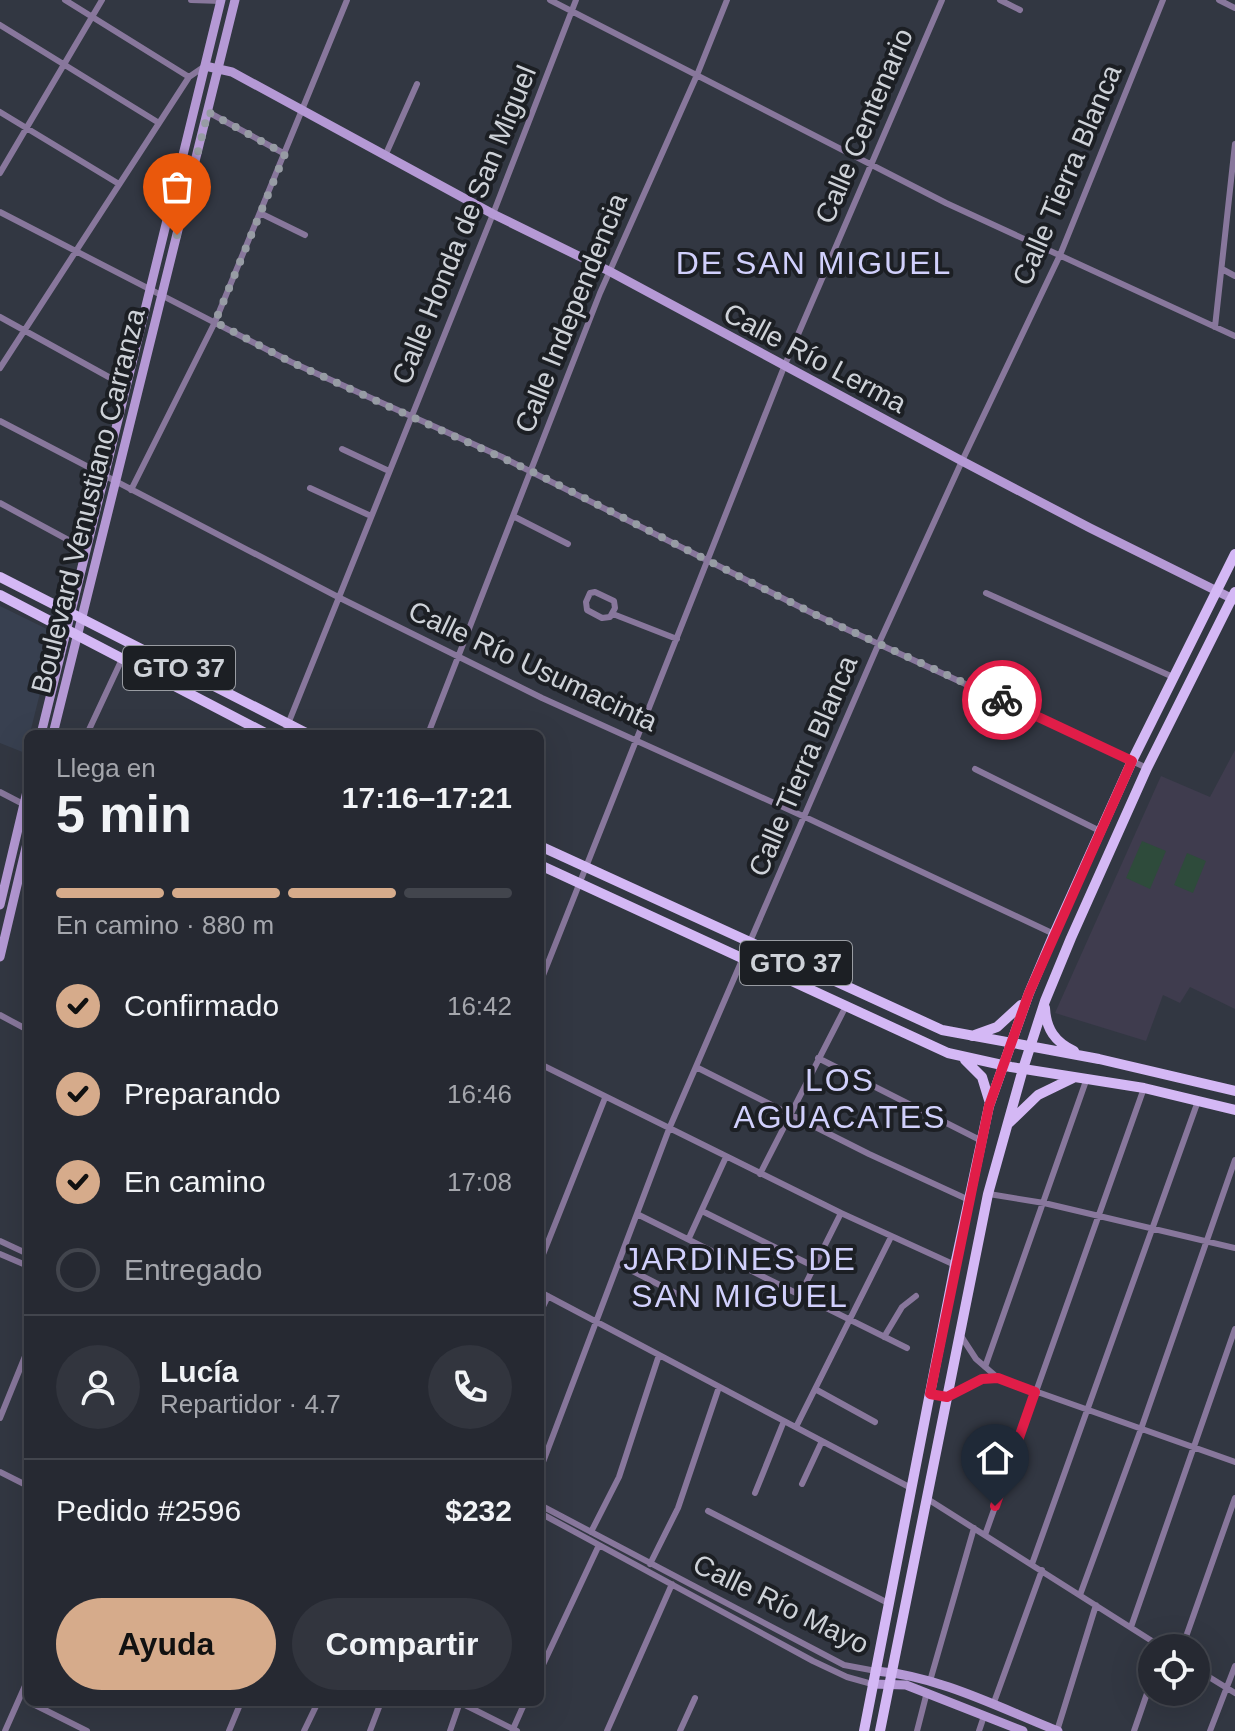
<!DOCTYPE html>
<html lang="es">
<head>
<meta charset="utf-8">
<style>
	:root { --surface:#262932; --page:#32353e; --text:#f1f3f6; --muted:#a4a6ac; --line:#42454d; --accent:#d6ab8b }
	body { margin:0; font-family:Helvetica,sans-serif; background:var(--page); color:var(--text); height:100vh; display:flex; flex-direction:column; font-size:30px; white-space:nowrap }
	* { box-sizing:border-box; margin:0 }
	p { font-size:26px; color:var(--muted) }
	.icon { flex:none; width:44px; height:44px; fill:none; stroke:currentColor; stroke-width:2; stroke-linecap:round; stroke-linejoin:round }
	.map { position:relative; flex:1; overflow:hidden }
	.panel { position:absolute; left:24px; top:730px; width:520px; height:976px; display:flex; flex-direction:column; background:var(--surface); border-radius:12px; box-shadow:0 8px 32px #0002,0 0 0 2px var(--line) }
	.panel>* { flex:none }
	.buttons { position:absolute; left:1138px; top:1634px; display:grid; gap:16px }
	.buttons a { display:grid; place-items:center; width:72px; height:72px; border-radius:50%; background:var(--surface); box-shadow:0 8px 32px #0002,0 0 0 2px var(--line); font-size:40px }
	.pin { position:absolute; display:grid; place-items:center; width:68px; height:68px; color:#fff; margin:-82px -34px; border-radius:50% 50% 50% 0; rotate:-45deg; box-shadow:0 0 8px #0007 }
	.pin .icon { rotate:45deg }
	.courier { position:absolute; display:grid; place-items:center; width:80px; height:80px; margin:-40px; border:6px solid #e11d48; border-radius:50%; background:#fff; color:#222; box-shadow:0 2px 10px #0007 }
	.head em { font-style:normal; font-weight:700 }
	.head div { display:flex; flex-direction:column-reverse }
	.head { display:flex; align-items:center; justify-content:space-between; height:136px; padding:0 32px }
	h1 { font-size:52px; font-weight:700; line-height:60px }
	.bar { display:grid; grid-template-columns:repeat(4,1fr); gap:12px 8px; align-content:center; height:96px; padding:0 32px }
	.bar i { height:10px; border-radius:6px; background:var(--line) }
	.bar .current { background:var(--accent) }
	.bar p { grid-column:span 4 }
	.line { display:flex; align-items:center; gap:20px; padding:0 32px; border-top:2px solid var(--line) }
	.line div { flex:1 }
	.round { display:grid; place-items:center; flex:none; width:84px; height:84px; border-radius:42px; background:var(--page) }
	ol { padding:0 32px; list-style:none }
	li { display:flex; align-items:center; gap:24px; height:88px }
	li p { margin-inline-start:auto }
	li .icon { padding:8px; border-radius:50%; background:var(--accent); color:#111; stroke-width:4 }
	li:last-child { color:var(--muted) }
	li i { width:44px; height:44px; border:4px solid var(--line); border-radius:50% }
	.action { display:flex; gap:16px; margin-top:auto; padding:16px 32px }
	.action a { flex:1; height:92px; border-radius:48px; background:var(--accent); color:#111; font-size:32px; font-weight:700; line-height:92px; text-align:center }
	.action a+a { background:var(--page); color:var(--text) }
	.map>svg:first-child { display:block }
	.built { fill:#384050 }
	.education { fill:#3f3c4e }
	.green { fill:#2e4b3b }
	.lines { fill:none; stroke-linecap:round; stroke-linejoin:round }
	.street { stroke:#88779c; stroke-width:6 }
	.secondary { stroke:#b599d5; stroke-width:9 }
	.primary { stroke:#d4b8f5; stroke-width:10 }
	.done { stroke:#979ca4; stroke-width:8; stroke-dasharray:0 14.4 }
	.route { stroke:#e11d48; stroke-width:10 }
	.labels { text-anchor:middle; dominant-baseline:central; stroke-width:8; stroke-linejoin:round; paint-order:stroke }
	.shield { fill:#1c1f24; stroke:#999ca2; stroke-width:2 }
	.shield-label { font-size:26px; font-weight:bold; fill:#ced2d8 }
	.street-label { font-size:28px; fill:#ced2d8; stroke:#1c1f24 }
	.quarter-label { font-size:32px; letter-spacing:2px; fill:#d1d0fc; stroke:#1c1f24 }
</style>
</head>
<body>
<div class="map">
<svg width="1235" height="1731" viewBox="0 0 1235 1731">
	<rect width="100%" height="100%" fill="#323742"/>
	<path class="built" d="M0 606 55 633 25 753 0 743Z"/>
	<path class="education" d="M1235 750V1009L1190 987 1180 1003 1163 995 1146 1041 1055 1013 1161 776 1210 797Z"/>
	<path class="green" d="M1142 841 1166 851 1150 889 1126 878Z
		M1187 853 1206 861 1193 893 1174 885Z"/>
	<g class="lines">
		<path class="street" d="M65 0 189 77
			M191 0 221 1
			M550 0 946 203 1235 336
			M1000 0 1020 10
			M1219 0 1235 8
			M0 25 159 123
			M0 112 119 184
			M208 112 285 154
			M385 156 417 84
			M0 173 102 0
			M0 212 291 362 502 457 818 616 1147 768
			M260 213 305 235
			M1222 269 1235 276
			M0 317 125 386
			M1215 327 1235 144
			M0 368 189 77 205 66
			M0 421 340 598 542 698 805 817 1054 934
			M342 449 389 471
			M310 488 371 516
			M131 490 215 322 347 0
			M0 503 85 549
			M513 516 568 544
			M595 592 614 601 615 608 610 617 602 618 587 610 586 602 590 593Z
			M986 593 1173 677
			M613 614 677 639
			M87 734 122 659
			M284 734 493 214 576 0
			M428 734 600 293 697 75 727 0
			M975 769 1100 831
			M0 792 25 805
			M540 983 784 367 942 0
			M0 1015 28 1030
			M818 1058 980 1140
			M540 1064 841 1213 955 1265
			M696 1067 869 1154 969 1200
			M760 1174 846 1006
			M989 1194 1044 1203 1235 1248
			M702 1211 815 1267
			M637 1214 907 1348
			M689 1238 726 1157
			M0 1241 28 1254
			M0 1254 28 1266
			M540 1262 605 1098
			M619 1264 677 1294
			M540 1292 911 1488
			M801 1293 841 1213
			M540 1313 548 1296
			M961 1336 976 1359 998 1378 1235 1462
			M884 1337 902 1307 916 1296
			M985 1367 1087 1078
			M815 1389 875 1422
			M930 1394 947 1397 982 1379 998 1378
			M0 1418 28 1349
			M796 1427 891 1237
			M540 1470 669 1129 879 643 962 461 1060 255 1163 0
			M0 1472 28 1486
			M802 1484 822 1441
			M755 1493 784 1421
			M926 1498 1163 1648
			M540 1505 844 1665 876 1671
			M708 1511 888 1603
			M540 1513 813 1661 847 1677 872 1684
			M591 1532 619 1477 659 1355
			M985 1535 1144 1088
			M650 1564 678 1508 719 1387
			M1032 1564 1198 1101
			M1080 1595 1141 1429 1235 1160
			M1131 1627 1235 1329
			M1182 1648 1235 1498
			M1196 1669 1235 1693
			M540 1671 599 1545
			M930 1681 974 1528
			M29 1702 87 1731
			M459 1702 517 1731
			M993 1705 1042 1570
			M513 1729 525 1702
			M5 1731 28 1679
			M229 1731 241 1702
			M304 1731 318 1702
			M370 1731 381 1702
			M450 1731 460 1702
			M607 1731 672 1584
			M680 1731 695 1698
			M917 1731 927 1692
			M979 1731 984 1716
			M1057 1731 1096 1605
			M1134 1731 1152 1679
			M1210 1731 1235 1666"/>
		<path class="secondary" d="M205 66 232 72 493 214 609 271 962 461 1090 528 1235 600
			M41 734 221 0
			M53 734 235 0
			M0 905 28 787
			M0 957 28 839
			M876 1671C939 1676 1000 1708 1058 1731
			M872 1684 906 1685 1023 1731"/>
		<path class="primary" d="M0 577 308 734
			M0 595 267 734
			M540 846 942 1030 1099 1059 1235 1091
			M540 865 948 1053 1011 1067 1144 1088 1235 1110
			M1045 1008C1046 1029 1055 1042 1074 1051
			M972 1036 997 1027 1021 1005
			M965 1060 982 1077 989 1100
			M1009 1123 1038 1095 1073 1078
			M864 1731 955 1265 989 1106 1029 993 1054 934 1132 761 1235 554
			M880 1731 988 1194 1023 1069 1045 1001 1071 938 1147 768 1235 592"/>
	</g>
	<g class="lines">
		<path class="done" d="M177 235 208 112 285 154 215 322 291 362 531 471 818 616 1002 700"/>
		<path class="route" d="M995 1506 1035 1392 998 1378 982 1379 947 1397 930 1394 989 1106 1029 993 1132 761 1002 700"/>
	</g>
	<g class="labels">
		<g class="shield">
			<rect x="123" y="646" width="112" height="44" rx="6"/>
			<rect x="740" y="941" width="112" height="44" rx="6"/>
		</g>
		<g class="shield-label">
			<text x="179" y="668">GTO 37</text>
			<text x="796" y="963">GTO 37</text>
		</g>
		<g class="street-label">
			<text transform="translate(864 126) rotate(-67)">Calle Centenario</text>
			<text transform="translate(1067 175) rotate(-67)">Calle Tierra Blanca</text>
			<text transform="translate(464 225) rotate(-68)">Calle Honda de San Miguel</text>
			<text transform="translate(571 313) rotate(-68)">Calle Independencia</text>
			<text transform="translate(815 358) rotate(28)">Calle Río Lerma</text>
			<text transform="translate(88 501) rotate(-76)">Boulevard Venustiano Carranza</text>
			<text transform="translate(533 666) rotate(25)">Calle Río Usumacinta</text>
			<text transform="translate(803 766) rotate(-67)">Calle Tierra Blanca</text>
			<text transform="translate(781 1604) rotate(26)">Calle Río Mayo</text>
		</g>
		<g class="quarter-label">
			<text x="814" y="263">DE SAN MIGUEL</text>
			<text x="840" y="1080">LOS<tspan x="840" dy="37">AGUACATES</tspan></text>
			<text x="740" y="1259">JARDINES DE<tspan x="740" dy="37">SAN MIGUEL</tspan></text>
		</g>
	</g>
</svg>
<div class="buttons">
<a><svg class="icon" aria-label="locate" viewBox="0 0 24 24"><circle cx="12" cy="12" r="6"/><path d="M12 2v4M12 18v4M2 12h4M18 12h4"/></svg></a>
</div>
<div class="pin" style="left:177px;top:235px;background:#ea580c"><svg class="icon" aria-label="bag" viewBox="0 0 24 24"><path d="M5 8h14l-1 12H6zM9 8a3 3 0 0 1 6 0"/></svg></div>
<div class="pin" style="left:995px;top:1506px;background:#1f2937"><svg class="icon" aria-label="home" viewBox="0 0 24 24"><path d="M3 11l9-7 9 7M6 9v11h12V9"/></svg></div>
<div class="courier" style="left:1002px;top:700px"><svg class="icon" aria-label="bike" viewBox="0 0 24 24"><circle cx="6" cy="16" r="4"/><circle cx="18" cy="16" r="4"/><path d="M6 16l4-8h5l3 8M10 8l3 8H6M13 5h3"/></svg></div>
<section class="panel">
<div class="head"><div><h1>5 min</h1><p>Llega en</p></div><em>17:16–17:21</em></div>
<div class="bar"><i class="current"></i><i class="current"></i><i class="current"></i><i></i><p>En camino · 880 m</p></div>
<ol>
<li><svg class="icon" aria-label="check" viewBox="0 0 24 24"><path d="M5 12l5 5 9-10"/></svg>Confirmado<p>16:42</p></li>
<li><svg class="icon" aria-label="check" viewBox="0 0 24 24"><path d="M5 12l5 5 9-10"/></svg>Preparando<p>16:46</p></li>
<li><svg class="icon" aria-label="check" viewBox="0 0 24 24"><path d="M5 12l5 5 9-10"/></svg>En camino<p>17:08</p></li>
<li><i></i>Entregado</li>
</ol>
<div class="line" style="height:144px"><a class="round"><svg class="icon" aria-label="person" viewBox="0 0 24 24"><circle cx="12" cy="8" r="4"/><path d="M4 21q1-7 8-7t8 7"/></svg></a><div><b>Lucía</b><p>Repartidor · 4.7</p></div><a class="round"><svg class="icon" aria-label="phone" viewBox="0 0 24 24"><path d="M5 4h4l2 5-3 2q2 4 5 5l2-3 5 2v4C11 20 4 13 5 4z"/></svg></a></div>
<div class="line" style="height:104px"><div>Pedido #2596</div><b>$232</b></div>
<div class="action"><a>Ayuda</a><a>Compartir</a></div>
</section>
</div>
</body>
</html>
